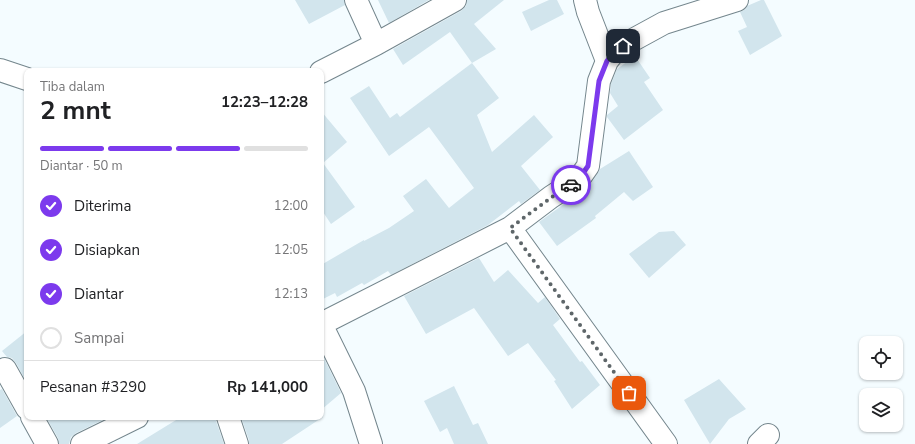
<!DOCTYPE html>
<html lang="id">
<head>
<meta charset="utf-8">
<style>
	:root { --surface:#fff; --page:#f6f6f6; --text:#202124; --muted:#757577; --line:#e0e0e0; --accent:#7c3aed }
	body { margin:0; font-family:"Nunito Sans",sans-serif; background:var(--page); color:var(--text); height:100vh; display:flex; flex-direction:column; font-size:15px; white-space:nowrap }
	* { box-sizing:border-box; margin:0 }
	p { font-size:13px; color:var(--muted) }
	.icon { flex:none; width:22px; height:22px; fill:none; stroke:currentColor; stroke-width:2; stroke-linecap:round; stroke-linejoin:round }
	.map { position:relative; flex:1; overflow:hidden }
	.side { position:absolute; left:24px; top:68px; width:300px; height:352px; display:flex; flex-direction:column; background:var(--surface); border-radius:8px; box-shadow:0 1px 3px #0004 }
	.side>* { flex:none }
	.tools { position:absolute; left:859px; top:336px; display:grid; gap:8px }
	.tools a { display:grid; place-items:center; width:44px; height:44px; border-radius:8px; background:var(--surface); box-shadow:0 1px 3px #0004; font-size:20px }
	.pin { position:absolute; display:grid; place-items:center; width:34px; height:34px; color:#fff; margin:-17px; border-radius:8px; box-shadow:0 2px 6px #0006 }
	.courier { position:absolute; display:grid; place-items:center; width:40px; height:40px; margin:-20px; border:3px solid #7c3aed; border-radius:50%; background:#fff; color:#222; box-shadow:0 1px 5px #0007 }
	.overview em { font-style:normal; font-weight:700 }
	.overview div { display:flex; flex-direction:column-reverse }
	.overview { display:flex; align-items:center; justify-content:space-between; height:68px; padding:0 16px }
	h1 { font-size:26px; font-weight:700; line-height:30px }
	.bar { display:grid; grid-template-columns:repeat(4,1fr); gap:6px 4px; align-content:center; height:48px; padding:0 16px }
	.bar i { height:5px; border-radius:3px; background:var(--line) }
	.bar .on { background:var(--accent) }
	.bar p { grid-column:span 4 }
	.line { display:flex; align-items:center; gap:10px; padding:0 16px; border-top:1px solid var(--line) }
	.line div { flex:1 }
	ol { padding:0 16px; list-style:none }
	li { display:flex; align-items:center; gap:12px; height:44px }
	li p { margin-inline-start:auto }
	li .icon { padding:4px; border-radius:50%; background:var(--accent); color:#fff; stroke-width:4 }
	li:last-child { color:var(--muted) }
	li i { width:22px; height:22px; border:2px solid var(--line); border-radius:50% }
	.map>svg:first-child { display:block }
	.building { fill:#d2e5ed }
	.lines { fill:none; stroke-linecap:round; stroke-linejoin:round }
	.minor-casing { stroke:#74868d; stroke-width:24 }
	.minor { stroke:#fff; stroke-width:22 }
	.done { stroke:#5e6669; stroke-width:4; stroke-dasharray:0 7.2 }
	.route { stroke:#7c3aed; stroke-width:5 }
</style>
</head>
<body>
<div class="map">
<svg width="915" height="444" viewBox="0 0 915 444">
	<rect width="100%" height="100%" fill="#f4fcff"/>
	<path class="building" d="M295 0H344L345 5 309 24Z
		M378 0H429L389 23Z
		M467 0H504L474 24 496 49 472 63 450 32 403 65 393 49 461 11 466 6Z
		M549 0H557L564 14 531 31 522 12Z
		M761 0H764L782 36 750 55 738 31 747 27 740 12 746 9 747 6Z
		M635 56 650 78 644 82 663 110 624 140 607 117V115L618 106 610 93 611 84 617 69Z
		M472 63 499 98 477 115 492 152 534 115 553 137 521 166 540 190 521 204 519 201 488 225 391 275 388 271 364 285 362 283 337 297 335 293 321 300V265L364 240V241L389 228 414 211 403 196 426 179 449 208 474 188 429 127 389 156 350 98 369 86 390 118 397 113 400 117Z
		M321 111 347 142 323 163 355 207 331 224 321 209Z
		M629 151 653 187 633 201 624 192 595 216 596 218 557 246 539 222 589 186 598 173 600 169Z
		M674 231 686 245 649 278 629 254 659 232Z
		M479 258 494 282 508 270 538 303 545 297 560 319 553 325 580 362 582 361 600 385 572 409 554 381 556 380 528 343 508 356 474 308 426 334 404 296Z
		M27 331V383L16 363 12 358 7 357 2 351Z
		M321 352 341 393 321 410Z
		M719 379 746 409 729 419 710 444 684 400Z
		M454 386 473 425 478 423 488 444H454L447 428 440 432 424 401Z
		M2 389 17 416 0 428V390Z
		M46 417H109L76 433 71 437 69 444H59L58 438Z
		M181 417H216V421L224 444H137Z
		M241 417H323L282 444H249V440Z"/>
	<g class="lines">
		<g class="minor-casing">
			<path id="minor" d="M356 0 376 44
				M585 0 588 12 607 61
				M0 70 27 79
				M321 72 376 44 455 0
				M510 228 666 444
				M321 324 510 228 551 197 571 184 581 176 588 166 599 81 607 61 615 51 631 41 664 23 737 0
				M321 324 354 391 371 444
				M5 369 27 408
				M32 417 47 444
				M228 417 237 444
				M82 444 137 417
				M759 444 768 435"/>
		</g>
		<use href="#minor" class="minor"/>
	</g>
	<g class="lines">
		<path class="done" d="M571 185 552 197 510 228 629 393"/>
		<path class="route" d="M571 185 581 176 588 166 599 81 607 61 615 51 623 46"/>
	</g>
</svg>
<div class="tools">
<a><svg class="icon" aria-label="locate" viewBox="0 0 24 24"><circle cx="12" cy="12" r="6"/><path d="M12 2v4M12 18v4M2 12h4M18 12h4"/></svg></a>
<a><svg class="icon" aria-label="layers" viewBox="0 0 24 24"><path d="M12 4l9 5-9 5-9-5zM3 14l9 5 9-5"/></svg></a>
</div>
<div class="pin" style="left:629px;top:393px;background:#ea580c"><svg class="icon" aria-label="bag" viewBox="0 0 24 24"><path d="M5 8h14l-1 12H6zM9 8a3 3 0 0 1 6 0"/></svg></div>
<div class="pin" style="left:623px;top:46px;background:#1f2937"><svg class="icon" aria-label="home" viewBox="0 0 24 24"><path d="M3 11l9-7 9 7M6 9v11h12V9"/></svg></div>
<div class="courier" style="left:571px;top:185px"><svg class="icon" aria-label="car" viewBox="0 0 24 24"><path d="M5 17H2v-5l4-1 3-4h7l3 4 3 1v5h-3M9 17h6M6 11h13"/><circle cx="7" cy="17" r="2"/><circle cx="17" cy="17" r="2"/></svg></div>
<section class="side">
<div class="overview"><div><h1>2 mnt</h1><p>Tiba dalam</p></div><em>12:23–12:28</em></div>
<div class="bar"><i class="on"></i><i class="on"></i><i class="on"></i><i></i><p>Diantar · 50 m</p></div>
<ol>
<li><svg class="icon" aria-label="check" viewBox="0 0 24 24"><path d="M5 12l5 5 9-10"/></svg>Diterima<p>12:00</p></li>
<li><svg class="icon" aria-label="check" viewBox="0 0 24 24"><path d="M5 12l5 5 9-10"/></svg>Disiapkan<p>12:05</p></li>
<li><svg class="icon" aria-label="check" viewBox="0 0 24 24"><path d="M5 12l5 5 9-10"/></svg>Diantar<p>12:13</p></li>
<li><i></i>Sampai</li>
</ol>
<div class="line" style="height:52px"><div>Pesanan #3290</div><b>Rp 141,000</b></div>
</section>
</div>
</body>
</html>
